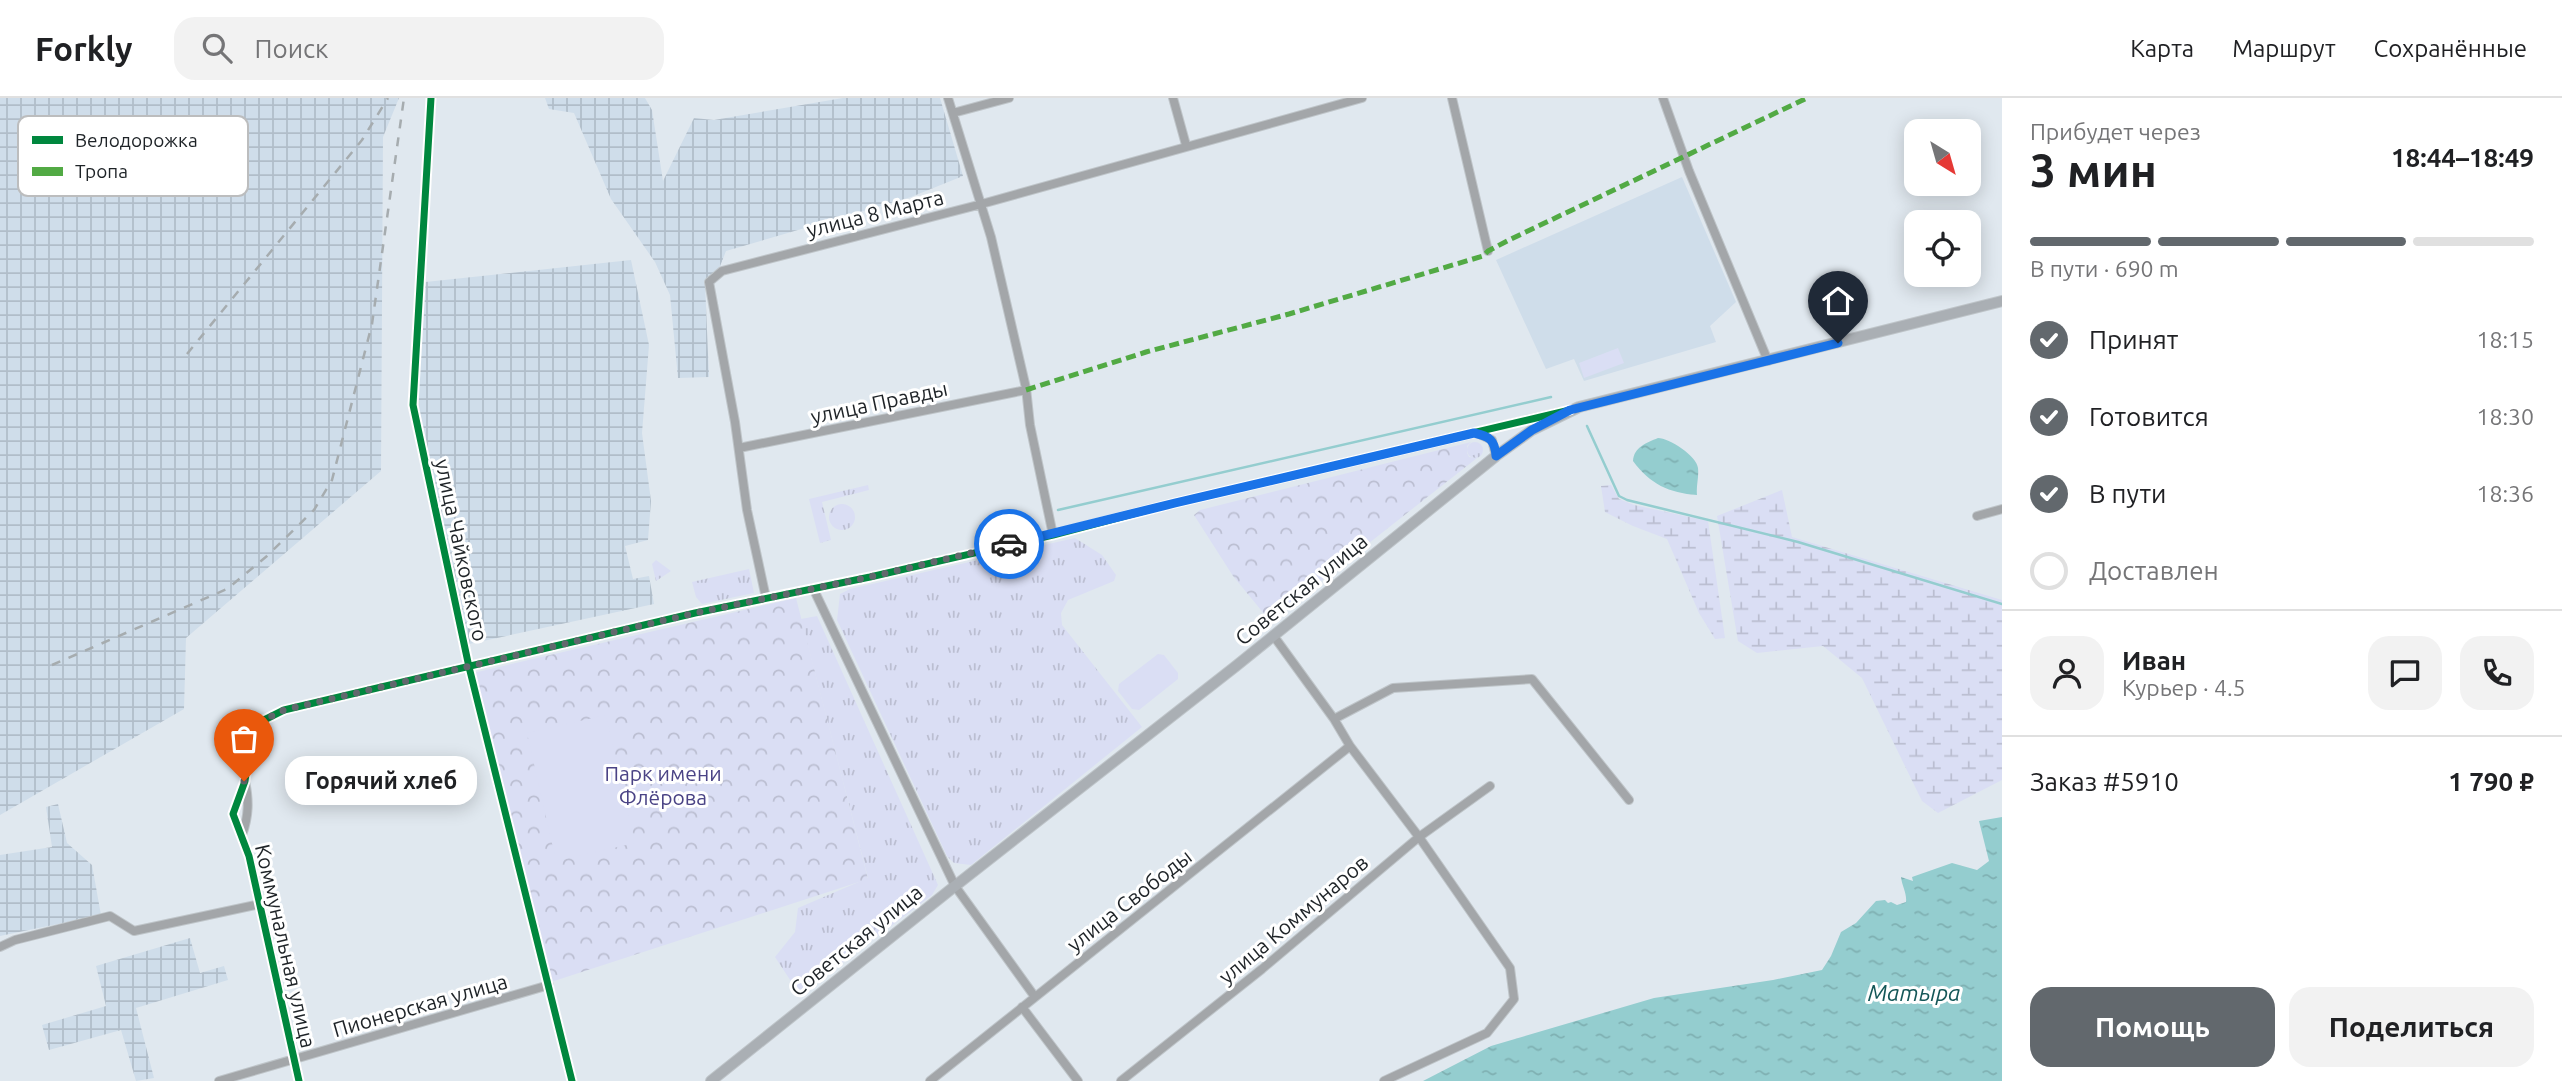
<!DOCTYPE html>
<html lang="ru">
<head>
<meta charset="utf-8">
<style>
	:root { --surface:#fff; --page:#f2f2f2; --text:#202124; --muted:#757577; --line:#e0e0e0; --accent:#62686d }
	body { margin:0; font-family:Ubuntu,sans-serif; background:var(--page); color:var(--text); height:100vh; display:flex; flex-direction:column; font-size:26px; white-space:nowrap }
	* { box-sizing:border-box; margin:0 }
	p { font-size:23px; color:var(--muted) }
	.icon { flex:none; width:38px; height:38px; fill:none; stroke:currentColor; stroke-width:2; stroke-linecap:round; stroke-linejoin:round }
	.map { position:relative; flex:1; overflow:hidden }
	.drawer { display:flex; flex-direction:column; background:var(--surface); width:560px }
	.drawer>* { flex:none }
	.needle { width:46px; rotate:143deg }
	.fabs { position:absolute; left:1904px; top:21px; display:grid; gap:14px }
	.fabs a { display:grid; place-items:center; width:77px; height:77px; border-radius:14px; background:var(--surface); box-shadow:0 4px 18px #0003; font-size:35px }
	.pin { position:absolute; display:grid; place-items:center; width:60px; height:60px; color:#fff; margin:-72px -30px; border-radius:50% 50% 50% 0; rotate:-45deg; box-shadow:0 0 7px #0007 }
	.pin .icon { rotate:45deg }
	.courier { position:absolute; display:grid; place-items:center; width:70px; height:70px; margin:-35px; border:5px solid #1a73e8; border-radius:50%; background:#fff; color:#222; box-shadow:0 2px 9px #0007 }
	.bubble { position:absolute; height:49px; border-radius:21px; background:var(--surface); box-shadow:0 4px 18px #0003; font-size:23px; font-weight:600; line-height:49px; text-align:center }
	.overview em { font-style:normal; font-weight:600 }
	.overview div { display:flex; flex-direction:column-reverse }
	.overview { display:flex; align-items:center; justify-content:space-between; height:119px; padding:0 28px }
	h1 { font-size:46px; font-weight:600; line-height:52px }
	.bar { display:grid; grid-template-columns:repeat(4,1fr); gap:10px 7px; align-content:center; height:84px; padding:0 28px }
	.bar i { height:9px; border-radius:5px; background:var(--line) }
	.bar .active { background:var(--accent) }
	.bar p { grid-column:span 4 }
	.line { display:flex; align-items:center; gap:18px; padding:0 28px; border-top:2px solid var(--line) }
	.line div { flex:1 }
	.round { display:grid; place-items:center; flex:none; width:74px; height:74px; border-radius:21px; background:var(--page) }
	ol { padding:0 28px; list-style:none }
	li { display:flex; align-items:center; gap:21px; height:77px }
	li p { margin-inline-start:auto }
	li .icon { padding:7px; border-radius:50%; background:var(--accent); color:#fff; stroke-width:4 }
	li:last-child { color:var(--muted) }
	li i { width:38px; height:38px; border:4px solid var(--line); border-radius:50% }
	.button { display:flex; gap:14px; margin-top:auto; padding:14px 28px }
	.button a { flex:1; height:80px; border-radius:21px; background:var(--accent); color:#fff; font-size:28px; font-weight:600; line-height:80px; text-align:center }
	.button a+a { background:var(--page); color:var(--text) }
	header { display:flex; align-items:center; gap:42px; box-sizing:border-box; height:98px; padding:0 35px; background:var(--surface); border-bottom:2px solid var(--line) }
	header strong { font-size:33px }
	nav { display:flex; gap:38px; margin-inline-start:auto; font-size:24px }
	.search { width:490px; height:63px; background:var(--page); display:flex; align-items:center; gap:18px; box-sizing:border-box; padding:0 24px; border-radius:21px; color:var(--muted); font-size:26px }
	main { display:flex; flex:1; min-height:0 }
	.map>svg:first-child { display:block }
	.built { fill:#cfddea }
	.industrial { fill:url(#industrial-grid) }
	.grass { fill:url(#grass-tufts) }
	.wetland { fill:url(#wetland-marsh) }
	.park { fill:url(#park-crowns) }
	.garden { fill:#dadef4 }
	.water { fill:url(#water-ripples) }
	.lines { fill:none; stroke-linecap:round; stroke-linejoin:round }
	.stream { stroke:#94cdcf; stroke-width:2.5 }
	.minor-casing { stroke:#bfc5c9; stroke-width:10 }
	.secondary-casing { stroke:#bfc5c9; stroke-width:12 }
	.minor { stroke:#a3a6a9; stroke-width:8 }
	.secondary { stroke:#aaafb4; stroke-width:10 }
	.rail { stroke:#a6acaf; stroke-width:2.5; stroke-dasharray:9 9; stroke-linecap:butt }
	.quiet { stroke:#52aa44; stroke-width:5; stroke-dasharray:10 5; stroke-linecap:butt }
	.cycleway-casing { stroke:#fff; stroke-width:11 }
	.cycleway { stroke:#00873e; stroke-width:7 }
	.done { stroke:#62686d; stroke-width:7; stroke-dasharray:0 12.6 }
	.route { stroke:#1a73e8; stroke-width:9 }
	.labels { text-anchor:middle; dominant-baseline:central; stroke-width:6; stroke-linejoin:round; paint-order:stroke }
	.street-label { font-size:21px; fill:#1e2327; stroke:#fff }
	.park-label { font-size:21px; fill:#4a4385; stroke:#fff }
	.water-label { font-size:23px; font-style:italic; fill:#145758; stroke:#fff }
	.key { fill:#fff; stroke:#bcbdbe; stroke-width:2 }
	.key-label { font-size:19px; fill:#1e2327 }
</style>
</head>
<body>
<header>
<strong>Forkly</strong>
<div class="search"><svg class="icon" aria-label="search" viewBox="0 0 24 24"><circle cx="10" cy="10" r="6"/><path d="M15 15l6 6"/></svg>Поиск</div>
<nav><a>Карта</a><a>Маршрут</a><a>Сохранённые</a></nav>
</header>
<main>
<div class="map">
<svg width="2002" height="983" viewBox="0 0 2002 983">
	<defs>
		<pattern id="industrial-grid" width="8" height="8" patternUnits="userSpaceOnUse" patternTransform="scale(1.75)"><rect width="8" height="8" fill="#cfddea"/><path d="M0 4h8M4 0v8" fill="none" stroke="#b1bdc9"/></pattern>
		<pattern id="grass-tufts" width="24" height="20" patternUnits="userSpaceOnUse" patternTransform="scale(1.75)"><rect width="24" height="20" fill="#dadef4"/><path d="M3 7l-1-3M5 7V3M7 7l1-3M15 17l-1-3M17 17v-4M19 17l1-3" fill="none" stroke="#bbbed1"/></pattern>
		<pattern id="wetland-marsh" width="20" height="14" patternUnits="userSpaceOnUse" patternTransform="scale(1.75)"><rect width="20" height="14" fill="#dadef4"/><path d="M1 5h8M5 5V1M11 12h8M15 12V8" fill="none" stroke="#bbbed1"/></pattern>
		<pattern id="park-crowns" width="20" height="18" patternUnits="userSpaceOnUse" patternTransform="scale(1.75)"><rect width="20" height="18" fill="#dadef4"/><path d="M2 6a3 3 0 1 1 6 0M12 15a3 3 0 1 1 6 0" fill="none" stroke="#bbbed1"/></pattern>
		<pattern id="water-ripples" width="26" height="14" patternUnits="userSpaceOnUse" patternTransform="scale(1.75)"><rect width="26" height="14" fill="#94cdcf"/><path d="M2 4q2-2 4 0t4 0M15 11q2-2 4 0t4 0" fill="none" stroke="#7fb0b2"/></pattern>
	</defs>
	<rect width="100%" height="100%" fill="#e0e8ef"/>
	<path class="built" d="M1682 79 1736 204 1710 228 1716 244 1584 283 1574 261 1546 271 1496 162Z"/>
	<path class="industrial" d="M0 0H399L383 39 381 373 186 540 184 611 0 717Z
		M545 0H645L652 12 663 83 694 20 714 22 843 0H940L963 78 911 99 726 153 715 181 705 185 709 279 678 280 670 197 655 164 611 101 574 15 549 11Z
		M631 162 649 247 642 335 651 403 648 442 625 448 633 481 649 478 654 506 469 546 419 326 416 185Z
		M58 706 67 745 92 767 101 817 0 838V757L52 749 46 709Z
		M190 840 200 875 224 868 228 882 136 910 154 980 136 983 121 932 49 952 42 927 106 908 96 868Z"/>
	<path class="grass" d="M1467 352a8 8 0 1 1 16 0a8 8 0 1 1-16 0Z
		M868 387 869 392 822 404 831 442 820 445 809 401Z
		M829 419a13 13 0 1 1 26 0a13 13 0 1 1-26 0Z
		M1075 440 1102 457 1116 477 1114 483 1068 502 1061 515 1062 527 1142 629 971 767 954 765 947 758 837 522 840 496 850 491Z
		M656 462 671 473 656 483 652 466Z
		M749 471 754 495 702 506 696 499 692 484Z
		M817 518 938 787 932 797 800 897 775 859 795 834 798 810 868 780 801 521Z"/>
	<path class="wetland" d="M1611 387 1619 401 1634 407 1708 423 1725 540 1715 541 1699 515 1667 441 1633 428 1605 414 1601 388Z
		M1782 392 1792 439 2002 502V682L1938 715 1922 703 1862 580 1823 548 1757 555 1738 543 1717 418Z"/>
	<path class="park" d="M1471 344 1467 348V355L1469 359 1477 360 1270 523 1233 478 1194 417 1200 412Z
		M796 500 868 781 551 884 473 575Z"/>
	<path class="garden" d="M1618 250 1624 265 1584 280 1579 265Z
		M1158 556 1164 557 1178 575V581L1139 612 1132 611 1118 593 1119 586Z
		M606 617 635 745 556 763 527 635Z"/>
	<path class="water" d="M1658 340C1669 340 1697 358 1698 370 1699 380 1696 388 1697 397 1669 395 1650 386 1633 363 1634 349 1646 345 1658 340Z
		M2002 719V983H1423L1491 948 1654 900 1773 882 1822 872 1831 858 1841 834 1856 825 1876 803 1885 802 1888 805 1891 804 1897 807 1906 804C1907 795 1902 788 1901 779L1913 783 1912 779 1952 765 1977 772 1989 763 1979 723Z"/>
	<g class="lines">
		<path class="stream" d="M1587 328 1619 398 1627 402 1798 444 2002 506
			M1058 412 1551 299"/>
		<g class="minor-casing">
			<path id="minor" d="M431 0 413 307 469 569 572 983
				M948 0 991 139 1026 290 1030 327 1053 437
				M1173 0 1186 47
				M1452 0 1488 153
				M1663 0 1689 73 1768 263
				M953 15 1009 0
				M1477 335 1492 342 1496 358
				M739 350 1026 292
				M1977 418 2002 411
				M813 490 955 788 1035 899
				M766 500 747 412 735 324 709 184 722 173 978 107 1362 0
				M1273 537 1334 621 1350 648 1419 739 1510 870 1514 901 1487 935 1384 983
				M1334 621 1393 590 1532 581 1629 702
				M242 737C249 718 249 702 245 683
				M0 849 15 842 110 818 134 833 260 806
				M1022 909 1078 983
				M219 983 549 887
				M299 983 249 758 233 716 245 683 251 639 258 625 284 612 695 515 870 479 1053 437 1175 405 1560 314
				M930 983 1350 648
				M1121 983 1262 871 1419 739 1490 688"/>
		</g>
		<g class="secondary-casing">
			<path id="secondary" d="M711 983 955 788 1236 568 1496 358 1532 332 1579 309 2002 203"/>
		</g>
		<use href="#minor" class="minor"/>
		<use href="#secondary" class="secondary"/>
		<path class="rail" d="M187 256 362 42 388 0
			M52 567 227 491 267 458 314 412 332 382 372 226 404 0"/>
		<path class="quiet" d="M1026 292 1146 254 1289 216 1483 158 1488 153 1509 142 1807 0"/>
		<g class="cycleway-casing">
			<path id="cycleway" d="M431 0 413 307 469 569 572 983
				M299 983 249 758 233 716 245 683 251 639 258 625 284 612 695 515 870 479 1053 437 1175 405 1570 312"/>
		</g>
		<use href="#cycleway" class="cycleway"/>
	</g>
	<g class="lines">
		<path class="done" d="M244 683 251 639 258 625 284 612 695 515 870 479 1009 446"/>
		<path class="route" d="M1009 446 1175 405 1474 335C1489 338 1495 342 1496 358L1532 332 1570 312 1838 245"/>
	</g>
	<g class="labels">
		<g class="street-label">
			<text transform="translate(875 115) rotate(-14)">улица 8 Марта</text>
			<text transform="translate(879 304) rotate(-12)">улица Правды</text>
			<text transform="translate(462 452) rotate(78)">улица Чайковского</text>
			<text transform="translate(1301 491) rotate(-39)">Советская улица</text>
			<text transform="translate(1129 802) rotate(-38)">улица Свободы</text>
			<text transform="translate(1293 821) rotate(-40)">улица Коммунаров</text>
			<text transform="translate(856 842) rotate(-39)">Советская улица</text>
			<text transform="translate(286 848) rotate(77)">Коммунальная улица</text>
			<text transform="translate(420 907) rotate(-16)">Пионерская улица</text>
		</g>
		<g class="park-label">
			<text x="663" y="675">Парк имени<tspan x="663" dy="24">Флёрова</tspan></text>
		</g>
		<g class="water-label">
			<text x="1914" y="894">Матыра</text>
		</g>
	</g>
	<rect x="18" y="18" width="230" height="80" rx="10" class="key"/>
	<rect x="32" y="38" width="31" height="8" fill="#00873e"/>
	<rect x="32" y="69" width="31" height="9" fill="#52aa44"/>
	<g class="key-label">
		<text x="75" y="49">Велодорожка</text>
		<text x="75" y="80">Тропа</text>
	</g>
</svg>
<div class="fabs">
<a><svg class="needle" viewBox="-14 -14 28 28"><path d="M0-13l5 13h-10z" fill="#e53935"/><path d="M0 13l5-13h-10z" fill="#757577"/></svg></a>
<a><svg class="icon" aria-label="locate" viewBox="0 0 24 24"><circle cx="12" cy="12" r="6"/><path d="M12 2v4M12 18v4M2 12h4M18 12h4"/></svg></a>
</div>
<div class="pin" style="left:244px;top:683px;background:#ea580c"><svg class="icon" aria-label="bag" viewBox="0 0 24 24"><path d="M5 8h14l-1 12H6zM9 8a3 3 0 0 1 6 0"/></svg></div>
<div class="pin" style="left:1838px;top:245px;background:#1f2937"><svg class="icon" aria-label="home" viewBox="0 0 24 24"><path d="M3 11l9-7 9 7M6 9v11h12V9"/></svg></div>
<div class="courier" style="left:1009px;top:446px"><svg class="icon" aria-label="car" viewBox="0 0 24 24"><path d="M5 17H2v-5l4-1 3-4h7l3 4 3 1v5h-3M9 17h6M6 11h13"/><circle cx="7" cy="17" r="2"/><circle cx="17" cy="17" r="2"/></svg></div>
<div class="bubble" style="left:285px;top:658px;width:192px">Горячий хлеб</div>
</div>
<section class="drawer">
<div class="overview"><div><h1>3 мин</h1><p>Прибудет через</p></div><em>18:44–18:49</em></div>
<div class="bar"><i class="active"></i><i class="active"></i><i class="active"></i><i></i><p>В пути · 690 m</p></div>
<ol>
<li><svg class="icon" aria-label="check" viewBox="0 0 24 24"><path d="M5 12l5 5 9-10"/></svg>Принят<p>18:15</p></li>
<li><svg class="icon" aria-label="check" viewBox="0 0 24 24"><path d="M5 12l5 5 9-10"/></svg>Готовится<p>18:30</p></li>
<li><svg class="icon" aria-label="check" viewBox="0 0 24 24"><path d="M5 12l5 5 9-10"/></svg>В пути<p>18:36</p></li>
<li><i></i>Доставлен</li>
</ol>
<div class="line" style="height:126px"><a class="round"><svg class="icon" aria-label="person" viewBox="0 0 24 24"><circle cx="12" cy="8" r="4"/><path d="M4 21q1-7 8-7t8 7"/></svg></a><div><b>Иван</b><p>Курьер · 4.5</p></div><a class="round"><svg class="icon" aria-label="chat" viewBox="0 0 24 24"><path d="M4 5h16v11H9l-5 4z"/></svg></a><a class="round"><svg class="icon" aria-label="phone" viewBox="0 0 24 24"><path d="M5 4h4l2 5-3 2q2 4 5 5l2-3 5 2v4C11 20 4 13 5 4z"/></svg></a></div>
<div class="line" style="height:91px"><div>Заказ #5910</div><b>1 790 ₽</b></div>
<div class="button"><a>Помощь</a><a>Поделиться</a></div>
</section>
</main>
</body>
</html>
